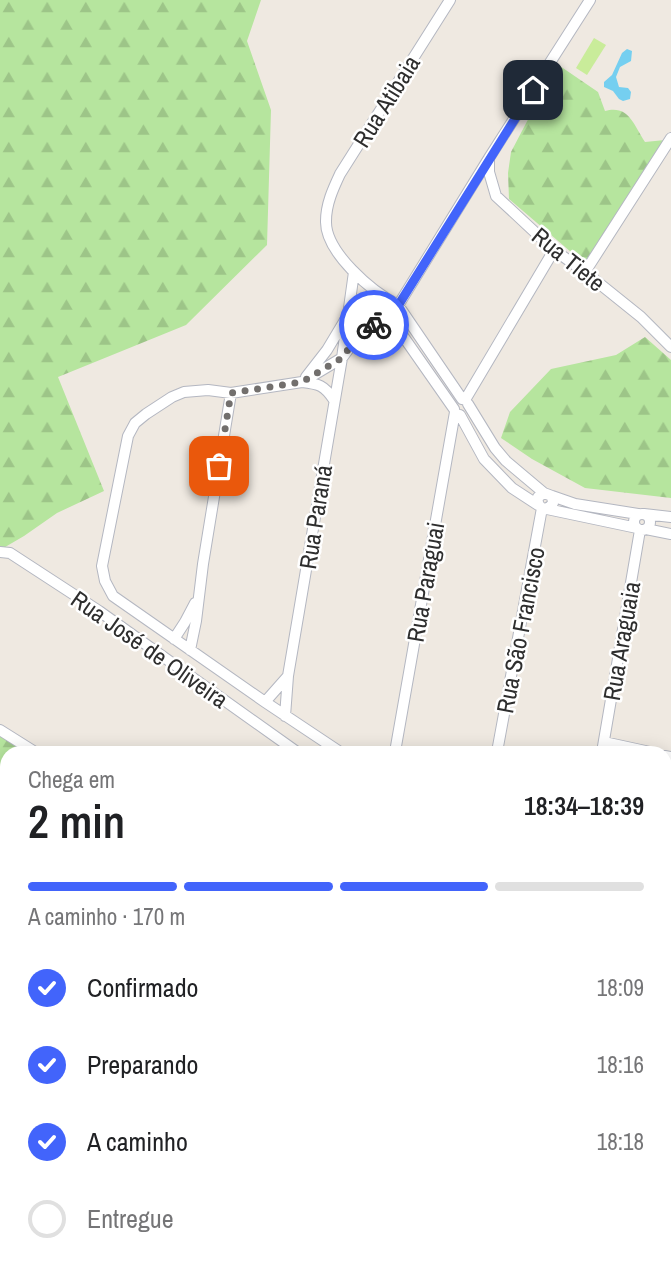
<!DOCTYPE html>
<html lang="pt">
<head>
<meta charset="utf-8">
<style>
	:root { --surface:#fff; --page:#f6f6f6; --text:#202124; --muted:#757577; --line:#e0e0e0; --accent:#4264fb }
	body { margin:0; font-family:"Archivo Narrow",sans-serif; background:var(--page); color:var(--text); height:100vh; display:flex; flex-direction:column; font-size:26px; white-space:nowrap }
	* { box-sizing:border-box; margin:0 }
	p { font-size:23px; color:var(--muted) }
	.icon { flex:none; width:38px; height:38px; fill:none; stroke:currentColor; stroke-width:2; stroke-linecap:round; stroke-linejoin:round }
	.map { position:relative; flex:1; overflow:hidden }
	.details { position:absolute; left:0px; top:746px; width:672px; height:527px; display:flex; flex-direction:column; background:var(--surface); border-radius:21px 21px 0 0; box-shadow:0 4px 18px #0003 }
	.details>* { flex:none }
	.pin { position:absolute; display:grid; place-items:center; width:60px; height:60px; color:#fff; margin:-30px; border-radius:14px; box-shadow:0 4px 10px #0006 }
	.courier { position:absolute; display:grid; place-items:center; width:70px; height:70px; margin:-35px; border:5px solid #4264fb; border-radius:50%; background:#fff; color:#222; box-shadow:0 2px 9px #0007 }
	.head em { font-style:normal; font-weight:600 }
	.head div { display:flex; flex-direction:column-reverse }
	.head { display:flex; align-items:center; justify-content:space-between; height:119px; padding:0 28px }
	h1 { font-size:46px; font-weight:600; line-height:52px }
	.bar { display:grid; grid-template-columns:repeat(4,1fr); gap:10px 7px; align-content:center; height:84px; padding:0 28px }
	.bar i { height:9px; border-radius:5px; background:var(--line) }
	.bar .on { background:var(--accent) }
	.bar p { grid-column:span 4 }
	ol { padding:0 28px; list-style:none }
	li { display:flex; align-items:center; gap:21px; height:77px }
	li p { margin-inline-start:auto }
	li .icon { padding:7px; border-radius:50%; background:var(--accent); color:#fff; stroke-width:4 }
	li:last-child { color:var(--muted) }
	li i { width:38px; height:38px; border:4px solid var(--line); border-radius:50% }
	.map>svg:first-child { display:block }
	.forest { fill:url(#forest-firs) }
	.pitch { fill:#c9ec9a }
	.water { fill:#75cff0 }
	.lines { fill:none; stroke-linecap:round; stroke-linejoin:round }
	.street-casing { stroke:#b4b7c1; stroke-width:12 }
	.secondary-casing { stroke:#b4b7c1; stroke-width:18 }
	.street { stroke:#fff; stroke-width:10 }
	.secondary { stroke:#fff; stroke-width:16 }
	.done { stroke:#726f6d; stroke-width:7; stroke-dasharray:0 12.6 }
	.route { stroke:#4264fb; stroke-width:9 }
	.labels { text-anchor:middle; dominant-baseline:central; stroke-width:5; stroke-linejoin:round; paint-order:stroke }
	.street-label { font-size:24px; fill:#2e2e2e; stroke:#fff }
</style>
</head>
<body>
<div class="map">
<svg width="671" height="1271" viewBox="0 0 671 1271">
	<defs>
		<pattern id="forest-firs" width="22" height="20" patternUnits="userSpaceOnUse" patternTransform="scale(1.75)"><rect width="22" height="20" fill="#b6e59e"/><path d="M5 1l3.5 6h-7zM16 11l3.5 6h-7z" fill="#9dc588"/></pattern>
	</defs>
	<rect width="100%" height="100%" fill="#efe9e1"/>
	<path class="forest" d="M0 0H261L247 41 271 110 267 245 186 325 58 377 104 491 57 513 24 536 0 550Z
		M557 64 598 92 605 111C629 105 633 124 645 142L665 140 585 264 509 199 508 173 511 152Z
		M645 337 671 360V498L585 488 532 459 501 438 510 412 551 369 616 355Z
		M0 730 35 752H7V908L0 902Z
		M360 1265H449L452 1271H361Z"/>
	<path class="pitch" d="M594 38 606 45 587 75 576 68Z"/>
	<path class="water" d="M627 49 632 51 631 61 620 67 616 77 619 87 628 88 631 92 630 99 623 101 619 99 613 91 604 87V82L612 75 622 53Z"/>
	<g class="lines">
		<g class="street-casing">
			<path id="street" d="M450 0 340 174C333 189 326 204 326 221 325 252 372 292 398 305L462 399
				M489 158V172L496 196 554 250 585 272 641 317 671 347
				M585 272 671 138
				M389 313 396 326 454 409
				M306 377 327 350 348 315C359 327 378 324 391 317L489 158 590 0
				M302 382C319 384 324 385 334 400
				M465 400 554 250
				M468 404 495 448 506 461 544 493 552 496 553 503C546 513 536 508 538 497L544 493
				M460 415 484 459 512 488 538 505
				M552 496 575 504 638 514
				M547 509 637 528
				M634 522a8 8 0 1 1 16 0a8 8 0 1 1-16 0Z
				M644 514 671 517
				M646 529 671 534
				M0 552 10 553 99 611 297 752
				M174 639 185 622 195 603
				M190 650 196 621 203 564 231 393
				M265 702 288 676
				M285 716 288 676 342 358 354 272
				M0 730 35 752
				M604 742 650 752
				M340 752 265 702 113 596 105 581 102 566 128 436 135 423 146 414 172 397 184 392 208 390 231 393 302 382 342 358 358 336 368 328 381 323
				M395 752 455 412
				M497 752 542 508
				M602 752 640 530
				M665 756 671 757
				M665 1032 671 1000
				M0 1073 7 1077
				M137 1265 140 1271
				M389 1265 430 1271
				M449 1265 452 1271"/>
		</g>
		<g class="secondary-casing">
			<path id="secondary" d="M666 1135 671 1180
				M665 1137 671 1108
				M665 1219 671 1215
				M665 1243 671 1253"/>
		</g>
		<use href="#street" class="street"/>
		<use href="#secondary" class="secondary"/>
	</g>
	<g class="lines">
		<path class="done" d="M219 466 231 393 302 382 342 358 358 336 368 328 374 325"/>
		<path class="route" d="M374 325 391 317 533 90"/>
	</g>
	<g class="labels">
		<g class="street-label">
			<text transform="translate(386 101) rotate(-58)">Rua Atibaia</text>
			<text transform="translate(569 259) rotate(39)">Rua Tiete</text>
			<text transform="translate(315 517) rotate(-81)">Rua Paraná</text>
			<text transform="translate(425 582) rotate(-80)">Rua Paraguai</text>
			<text transform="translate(520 630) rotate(-79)">Rua São Francisco</text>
			<text transform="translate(621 641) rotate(-80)">Rua Araguaia</text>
			<text transform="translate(150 649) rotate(35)">Rua José de Oliveira</text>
		</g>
	</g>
</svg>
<div class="pin" style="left:219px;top:466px;background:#ea580c"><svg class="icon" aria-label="bag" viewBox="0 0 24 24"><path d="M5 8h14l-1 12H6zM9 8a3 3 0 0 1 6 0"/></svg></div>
<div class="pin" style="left:533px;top:90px;background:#1f2937"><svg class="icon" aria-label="home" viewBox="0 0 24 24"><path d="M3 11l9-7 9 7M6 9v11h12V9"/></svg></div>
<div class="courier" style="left:374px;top:325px"><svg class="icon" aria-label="bike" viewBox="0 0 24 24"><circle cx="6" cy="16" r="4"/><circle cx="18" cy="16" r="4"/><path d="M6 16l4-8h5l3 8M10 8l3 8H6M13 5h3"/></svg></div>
<section class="details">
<div class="head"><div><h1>2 min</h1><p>Chega em</p></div><em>18:34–18:39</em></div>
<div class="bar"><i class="on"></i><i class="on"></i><i class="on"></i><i></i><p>A caminho · 170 m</p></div>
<ol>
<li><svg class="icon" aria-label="check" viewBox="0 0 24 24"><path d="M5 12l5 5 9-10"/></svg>Confirmado<p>18:09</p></li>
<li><svg class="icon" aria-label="check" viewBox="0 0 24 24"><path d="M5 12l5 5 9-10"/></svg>Preparando<p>18:16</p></li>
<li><svg class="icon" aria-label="check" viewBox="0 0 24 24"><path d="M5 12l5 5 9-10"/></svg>A caminho<p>18:18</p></li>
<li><i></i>Entregue</li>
</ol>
</section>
</div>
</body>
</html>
